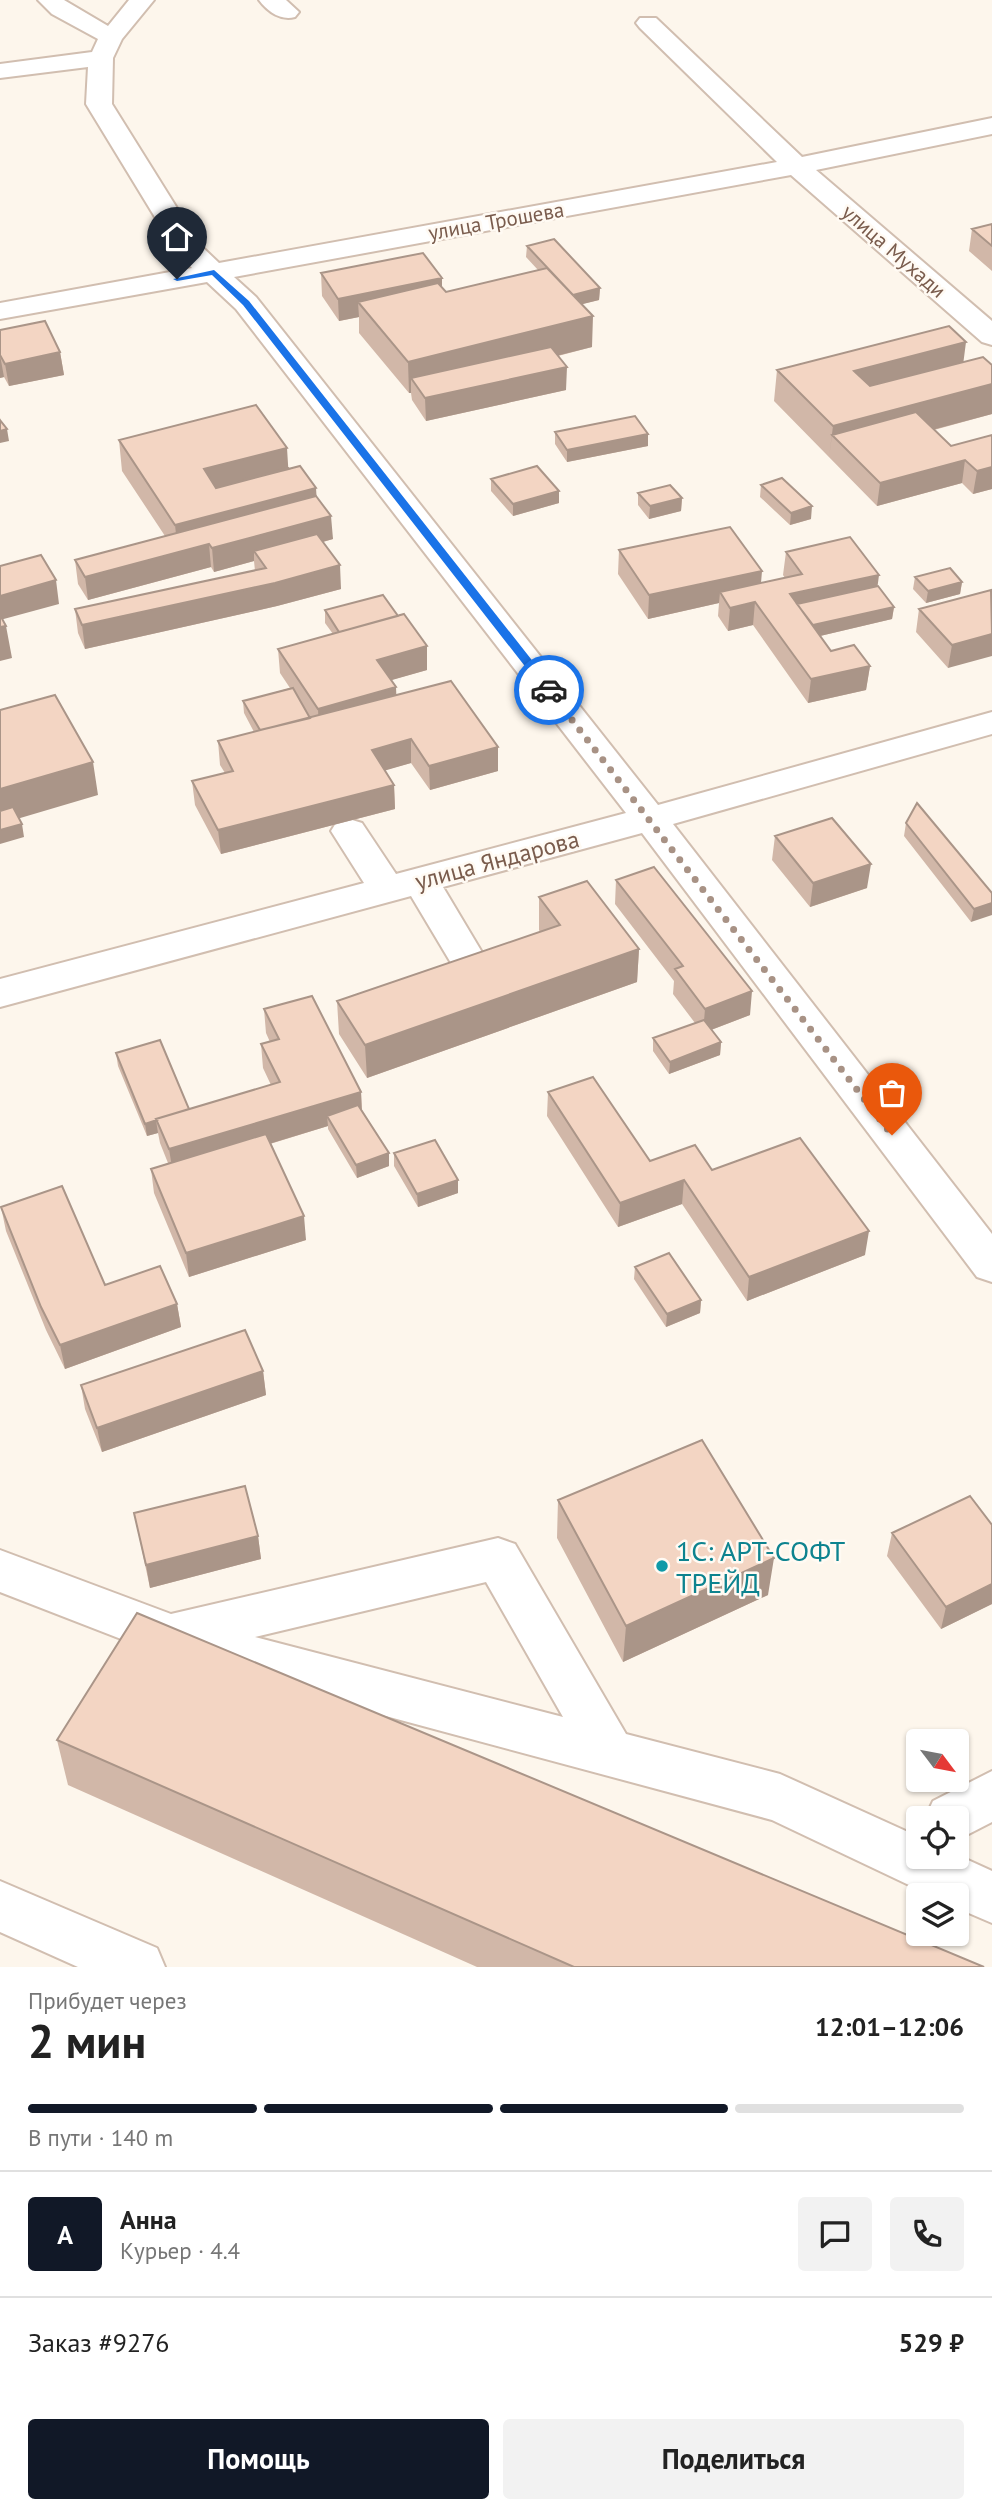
<!DOCTYPE html>
<html lang="ru">
<head>
<meta charset="utf-8">
<style>
	:root { --surface:#fff; --page:#f2f2f2; --text:#222; --muted:#767676; --line:#e0e0e0; --accent:#111827 }
	body { margin:0; font-family:"PT Sans",sans-serif; background:var(--page); color:var(--text); height:100vh; display:flex; flex-direction:column; font-size:26px; white-space:nowrap }
	* { box-sizing:border-box; margin:0 }
	p { font-size:23px; color:var(--muted) }
	.icon { flex:none; width:38px; height:38px; fill:none; stroke:currentColor; stroke-width:2; stroke-linecap:round; stroke-linejoin:round }
	.map { position:relative; height:1967px; overflow:hidden }
	.side { display:flex; flex-direction:column; background:var(--surface); flex:1 }
	.side>* { flex:none }
	.needle { width:46px; rotate:122deg }
	.tools { position:absolute; left:906px; top:1729px; display:grid; gap:14px }
	.tools a { display:grid; place-items:center; width:63px; height:63px; border-radius:7px; background:var(--surface); box-shadow:0 2px 5px #0004; font-size:35px }
	.pin { position:absolute; display:grid; place-items:center; width:60px; height:60px; color:#fff; margin:-72px -30px; border-radius:50% 50% 50% 0; rotate:-45deg; box-shadow:0 0 7px #0007 }
	.pin .icon { rotate:45deg }
	.courier { position:absolute; display:grid; place-items:center; width:70px; height:70px; margin:-35px; border:5px solid #1a73e8; border-radius:50%; background:#fff; color:#222; box-shadow:0 2px 9px #0007 }
	.overview em { font-style:normal; font-weight:800 }
	.overview div { display:flex; flex-direction:column-reverse }
	.overview { display:flex; align-items:center; justify-content:space-between; height:119px; padding:0 28px }
	h1 { font-size:46px; font-weight:800; line-height:52px }
	.bar { display:grid; grid-template-columns:repeat(4,1fr); gap:10px 7px; align-content:center; height:84px; padding:0 28px }
	.bar i { height:9px; border-radius:5px; background:var(--line) }
	.bar .active { background:var(--accent) }
	.bar p { grid-column:span 4 }
	.line { display:flex; align-items:center; gap:18px; padding:0 28px; border-top:2px solid var(--line) }
	.line div { flex:1 }
	.round { display:grid; place-items:center; flex:none; width:74px; height:74px; border-radius:7px; background:var(--page) }
	.button { display:flex; gap:14px; margin-top:auto; padding:14px 28px }
	.button a { flex:1; height:80px; border-radius:7px; background:var(--accent); color:#fff; font-size:28px; font-weight:800; line-height:80px; text-align:center }
	.button a+a { background:var(--page); color:var(--text) }
	.map>svg:first-child { display:block }
	.lines { fill:none; stroke-linecap:round; stroke-linejoin:round }
	.minor-casing { stroke:#d1beb0; stroke-width:4 }
	.minor { fill:#fff; fill-rule:evenodd }
	.wall { fill:#d1b7a8 }
	.shaded-wall { fill:#aa9588 }
	.building { fill:#f3d5c3; stroke:#aa9588; stroke-width:2 }
	.route { fill:#1a73e8 }
	.done { stroke:#a89285; stroke-width:7; stroke-dasharray:0 12.6 }
	.culture-dot { fill:#0f9aa8; stroke:#fffaf3; stroke-width:2.5 }
	.labels { text-anchor:middle; dominant-baseline:central; stroke-width:5; stroke-linejoin:round; paint-order:stroke }
	.far-street-label { font-size:21px; fill:#7a5c4d; stroke:#fffaf3 }
	.street-label { font-size:24px; fill:#7a5c4d; stroke:#fffaf3 }
	.near-culture-label { font-size:28px; fill:#0d838f; stroke:#fffaf3; text-anchor:start }
</style>
</head>
<body>
<div class="map">
<svg width="992" height="1967" viewBox="0 0 992 1967">
	<rect width="100%" height="100%" fill="#fdf6ec"/>
	<g class="lines">
		<g class="minor-casing">
			<path id="minor" d="M38 0H64L108 26 129 0H154L122 39 113 58 112 104 200 245 219 263 777 162 640 28 636 23 640 18H656L802 157 992 118V134L816 170 992 321V345L982 342 791 175 234 277 256 297 658 805 992 712V734L673 824 992 1234V1282L977 1277 642 833 443 887 483 954 477 963 464 967 451 963 411 896 0 1007V979L364 883 331 831 336 823 349 819 362 823 396 874 626 813 236 309 207 282 0 319V303L192 268 175 250 86 104 88 67 0 78V64L92 52 98 39 52 14Z
				M259 0H286L299 12 295 17C281 21 268 12 259 0Z
				M498 1538 515 1544 626 1734 780 1774 919 1837V1857L957 1855 992 1871V1923L957 1908V1895H930L772 1820 170 1658 0 1592V1550L171 1614ZM486 1582 563 1717 255 1637Z
				M992 1771V1822L957 1840V1818H925L933 1801Z
				M0 1881 157 1948 165 1967H78L0 1932Z"/>
		</g>
		<use href="#minor" class="minor"/>
	</g>
	<path class="wall" d="M992 224V271L969 251 972 229Z
		M527 246 600 288 599 300 582 304 592 347 558 356 566 390 426 421 412 400 411 393H409L359 333V317L339 321 322 296 321 273 442 278V288L446 292 538 270 526 257Z
		M0 330 60 352 64 375 9 386 4 377 0 378Z
		M963 362 992 365V414L934 430 951 446 992 435V489L973 494 962 483 877 506 774 401 777 370Z
		M555 432 648 434V446L567 462 555 444Z
		M119 440 288 468 316 496 333 539 323 542 341 589 277 606 85 649 78 633 75 609 255 571 254 561 214 572 211 567 88 600 78 584 75 560 165 536 122 471Z
		M491 479 559 491V503L513 516 491 491Z
		M761 485 811 519 790 525 760 497Z
		M638 493 682 498 681 511 649 519 638 505Z
		M619 550 761 583 785 578 783 575 786 552 878 586 894 607 892 619 820 636 831 651 870 666 866 690 808 703 753 625 728 631 718 616 719 603 648 619 618 574Z
		M915 577 962 582 960 594 926 603 913 589Z
		M992 591 948 668 916 632 919 609Z
		M325 610 427 670 391 680 396 687V695L498 747V771L430 790 411 763 385 770 394 785 395 809 221 854 195 805 192 781 225 773 220 765 218 741 254 732 244 713 243 701 290 688 280 673 278 649 333 634 325 623Z
		M906 823 992 893 971 922 904 836Z
		M775 836 867 888 810 907 772 860Z
		M616 880 750 1015 711 1030 721 1042 720 1055 669 1074 653 1051V1038L695 1023 673 994 674 981 615 904Z
		M539 897 639 949 637 982 367 1078 339 1034 337 1001 540 932 539 930Z
		M264 1009 361 1092 362 1110 389 1153V1166L357 1178 328 1129V1126L270 1144 306 1240 189 1277 154 1193 151 1169 168 1163 160 1143 158 1133 147 1136 118 1066 116 1053 189 1109 271 1085 263 1068 261 1044 270 1042 266 1033Z
		M548 1092 650 1161 712 1170 865 1255 747 1301 682 1204 618 1227 547 1116Z
		M394 1153 458 1193 418 1207 394 1166Z
		M1 1207 105 1285 177 1304 181 1327 65 1369 46 1330 6 1231Z
		M635 1267 701 1300 700 1313 666 1327 634 1279Z
		M263 1371 266 1395 102 1452 85 1409 81 1385Z
		M558 1500 768 1595 623 1662 557 1538Z
		M134 1513 258 1536 261 1559 150 1588Z
		M992 1525V1604L941 1629 887 1556 892 1533Z
		M57 1740 984 1967H477L68 1785Z"/>
	<path class="shaded-wall" d="M442 278V300L358 302 359 317 339 321 338 299Z
		M600 288 599 300 571 307V295Z
		M593 316 592 347 420 390 411 378V393H409L408 362Z
		M966 342 962 373 850 402 854 371Z
		M60 352 64 375 9 386 5 364Z
		M0 355 4 377 0 378Z
		M567 367 566 390 426 421 425 398Z
		M992 384V414L849 452 832 435 829 458 833 426Z
		M7 429 9 441 0 443V431Z
		M648 434V446L567 462V450Z
		M287 448 289 480 207 501 204 469Z
		M965 460 962 483 877 506 880 483Z
		M992 467V489L973 494 977 471Z
		M316 488 318 519 209 544 211 567 88 600 85 577 178 552 175 525Z
		M559 491V503L513 516V504Z
		M682 498 681 511 649 519 650 506Z
		M812 506 811 519 790 525 791 513Z
		M331 516 333 539 260 559 254 551V561L214 572 212 548Z
		M340 565 341 589 277 606 85 649 82 625Z
		M762 571 760 595 720 592 719 603 648 619 649 595Z
		M879 575 876 598 796 616 790 594Z
		M56 580 59 604 0 620V596Z
		M962 582 960 594 926 603 928 591Z
		M755 602 753 625 728 631 730 608Z
		M894 607 892 619 803 640 804 627Z
		M6 626 12 658 0 661V627Z
		M992 634V656L948 668 952 645Z
		M427 646V670L378 684 377 660Z
		M870 666 866 690 808 703 811 679Z
		M396 687 397 711 319 733 318 709Z
		M411 739V763L373 774 372 750Z
		M498 747V771L430 790 429 766Z
		M93 762 98 795 0 824V789Z
		M394 785 395 809 221 854 218 830Z
		M22 824 24 837 0 844V830Z
		M871 864 867 888 810 907 813 883Z
		M992 903V915L971 922 974 909Z
		M639 949 637 982 367 1078 365 1045Z
		M752 991 750 1015 703 1033 705 1009Z
		M721 1042 720 1055 669 1074 670 1062Z
		M361 1092 362 1116H327L328 1126 173 1173 169 1149Z
		M156 1120 158 1133 147 1136 145 1124Z
		M389 1153V1166L357 1178 356 1165Z
		M458 1180V1193L418 1207 417 1194Z
		M684 1180 682 1204 618 1227 620 1203Z
		M304 1216 306 1240 189 1277 186 1253Z
		M869 1231 865 1255 747 1301 749 1277Z
		M701 1300 700 1313 666 1327 667 1314Z
		M177 1304 181 1327 65 1369 60 1345Z
		M263 1371 266 1395 102 1452 97 1428Z
		M258 1536 261 1559 150 1588 146 1565Z
		M774 1558 768 1595 623 1662 626 1626Z
		M992 1584V1604L941 1629 946 1607Z"/>
	<path class="building" d="M992 224V246L972 229Z
		M554 239 600 288 573 295 527 246Z
		M423 253 442 278 338 299 321 273Z
		M547 268 593 316 408 362 358 302 438 283 446 292Z
		M45 321 60 352 5 364 0 355V330Z
		M949 326 966 342 854 371 870 386 983 357 992 365V384L833 426 777 370Z
		M551 347 567 367 425 398 411 378Z
		M256 405 287 448 204 469 216 488 300 466 316 488 175 525 119 440Z
		M916 412 951 446 992 435V467L977 471 965 460 880 483 832 435Z
		M635 416 648 434 567 450 555 432Z
		M0 420 7 429 0 431Z
		M537 466 559 491 513 504 491 479Z
		M288 468 289 469 245 480 244 479Z
		M782 478 812 506 791 513 761 485Z
		M670 485 682 498 650 506 638 493Z
		M316 496 331 516 212 548 209 544 85 577 75 560Z
		M730 527 762 571 649 595 619 550Z
		M317 534 340 565 275 583 82 625 75 609 266 568 254 551Z
		M850 537 879 575 790 594 831 651 854 645 870 666 811 679 755 602 730 608 720 592 802 574 786 552Z
		M41 555 56 580 0 596V566Z
		M950 568 962 582 928 591 915 577Z
		M878 586 894 607 813 625 797 604Z
		M991 590 992 634 952 645 919 609Z
		M383 595 398 616 339 632 325 610Z
		M404 614 427 646 377 660 396 687 318 709 278 649Z
		M0 615 6 626 0 627Z
		M451 681 498 747 429 766 411 739 372 750 394 785 218 830 192 781 233 771 218 741Z
		M293 688 310 718 260 730 243 701Z
		M55 695 93 762 0 789V710Z
		M917 803 992 893V903L974 909 906 823Z
		M13 807 22 824 0 830V811Z
		M832 818 871 864 813 883 775 836Z
		M654 867 752 991 705 1009 675 969 683 966 616 880Z
		M587 881 639 949 365 1045 337 1001 560 925 539 897Z
		M312 996 361 1092 169 1149 156 1119 280 1082 261 1044 279 1039 264 1009Z
		M704 1020 721 1042 670 1062 653 1038Z
		M160 1040 189 1109 156 1119 157 1120 145 1124 116 1053Z
		M593 1077 650 1161 695 1145 712 1170 800 1138 869 1231 749 1277 684 1180 620 1203 548 1092Z
		M358 1105 389 1153 356 1165 327 1116Z
		M266 1134 304 1216 186 1253 151 1169Z
		M435 1140 458 1180 417 1194 394 1153Z
		M62 1186 105 1285 160 1266 177 1304 60 1345 41 1307 1 1207Z
		M669 1253 701 1300 667 1314 635 1267Z
		M245 1330 263 1371 97 1428 81 1385Z
		M702 1440 774 1558 626 1626 558 1500Z
		M245 1486 258 1536 146 1565 134 1513Z
		M970 1496 992 1525V1584L946 1607 892 1533Z
		M137 1613 984 1967H574L57 1740Z"/>
	<path class="route" d="M214 270 249 301 553 687V692H545L243 305 212 275 177 281 173 279Z"/>
	<g class="lines">
		<path class="done" d="M549 690 892 1135"/>
	</g>
	<circle class="culture-dot" cx="662" cy="1566" r="7"/>
	<g class="labels">
		<g class="far-street-label">
			<text transform="translate(496 221) rotate(-10)">улица Трошева</text>
			<text transform="translate(894 251) rotate(41)">улица Мухади</text>
		</g>
		<g class="street-label">
			<text transform="translate(497 860) rotate(-15)">улица Яндарова</text>
		</g>
		<g class="near-culture-label">
			<text x="676" y="1550">1С: АРТ-СОФТ<tspan x="676" dy="32">ТРЕЙД</tspan></text>
		</g>
	</g>
</svg>
<div class="tools">
<a><svg class="needle" viewBox="-14 -14 28 28"><path d="M0-13l5 13h-10z" fill="#e53935"/><path d="M0 13l5-13h-10z" fill="#767676"/></svg></a>
<a><svg class="icon" aria-label="locate" viewBox="0 0 24 24"><circle cx="12" cy="12" r="6"/><path d="M12 2v4M12 18v4M2 12h4M18 12h4"/></svg></a>
<a><svg class="icon" aria-label="layers" viewBox="0 0 24 24"><path d="M12 4l9 5-9 5-9-5zM3 14l9 5 9-5"/></svg></a>
</div>
<div class="pin" style="left:892px;top:1135px;background:#ea580c"><svg class="icon" aria-label="bag" viewBox="0 0 24 24"><path d="M5 8h14l-1 12H6zM9 8a3 3 0 0 1 6 0"/></svg></div>
<div class="pin" style="left:177px;top:279px;background:#1f2937"><svg class="icon" aria-label="home" viewBox="0 0 24 24"><path d="M3 11l9-7 9 7M6 9v11h12V9"/></svg></div>
<div class="courier" style="left:549px;top:690px"><svg class="icon" aria-label="car" viewBox="0 0 24 24"><path d="M5 17H2v-5l4-1 3-4h7l3 4 3 1v5h-3M9 17h6M6 11h13"/><circle cx="7" cy="17" r="2"/><circle cx="17" cy="17" r="2"/></svg></div>
</div>
<section class="side">
<div class="overview"><div><h1>2 мин</h1><p>Прибудет через</p></div><em>12:01–12:06</em></div>
<div class="bar"><i class="active"></i><i class="active"></i><i class="active"></i><i></i><p>В пути · 140 m</p></div>
<div class="line" style="height:126px"><b class="round" style="background:var(--accent);color:#fff">А</b><div><b>Анна</b><p>Курьер · 4.4</p></div><a class="round"><svg class="icon" aria-label="chat" viewBox="0 0 24 24"><path d="M4 5h16v11H9l-5 4z"/></svg></a><a class="round"><svg class="icon" aria-label="phone" viewBox="0 0 24 24"><path d="M5 4h4l2 5-3 2q2 4 5 5l2-3 5 2v4C11 20 4 13 5 4z"/></svg></a></div>
<div class="line" style="height:91px"><div>Заказ #9276</div><b>529 ₽</b></div>
<div class="button"><a>Помощь</a><a>Поделиться</a></div>
</section>
</body>
</html>
